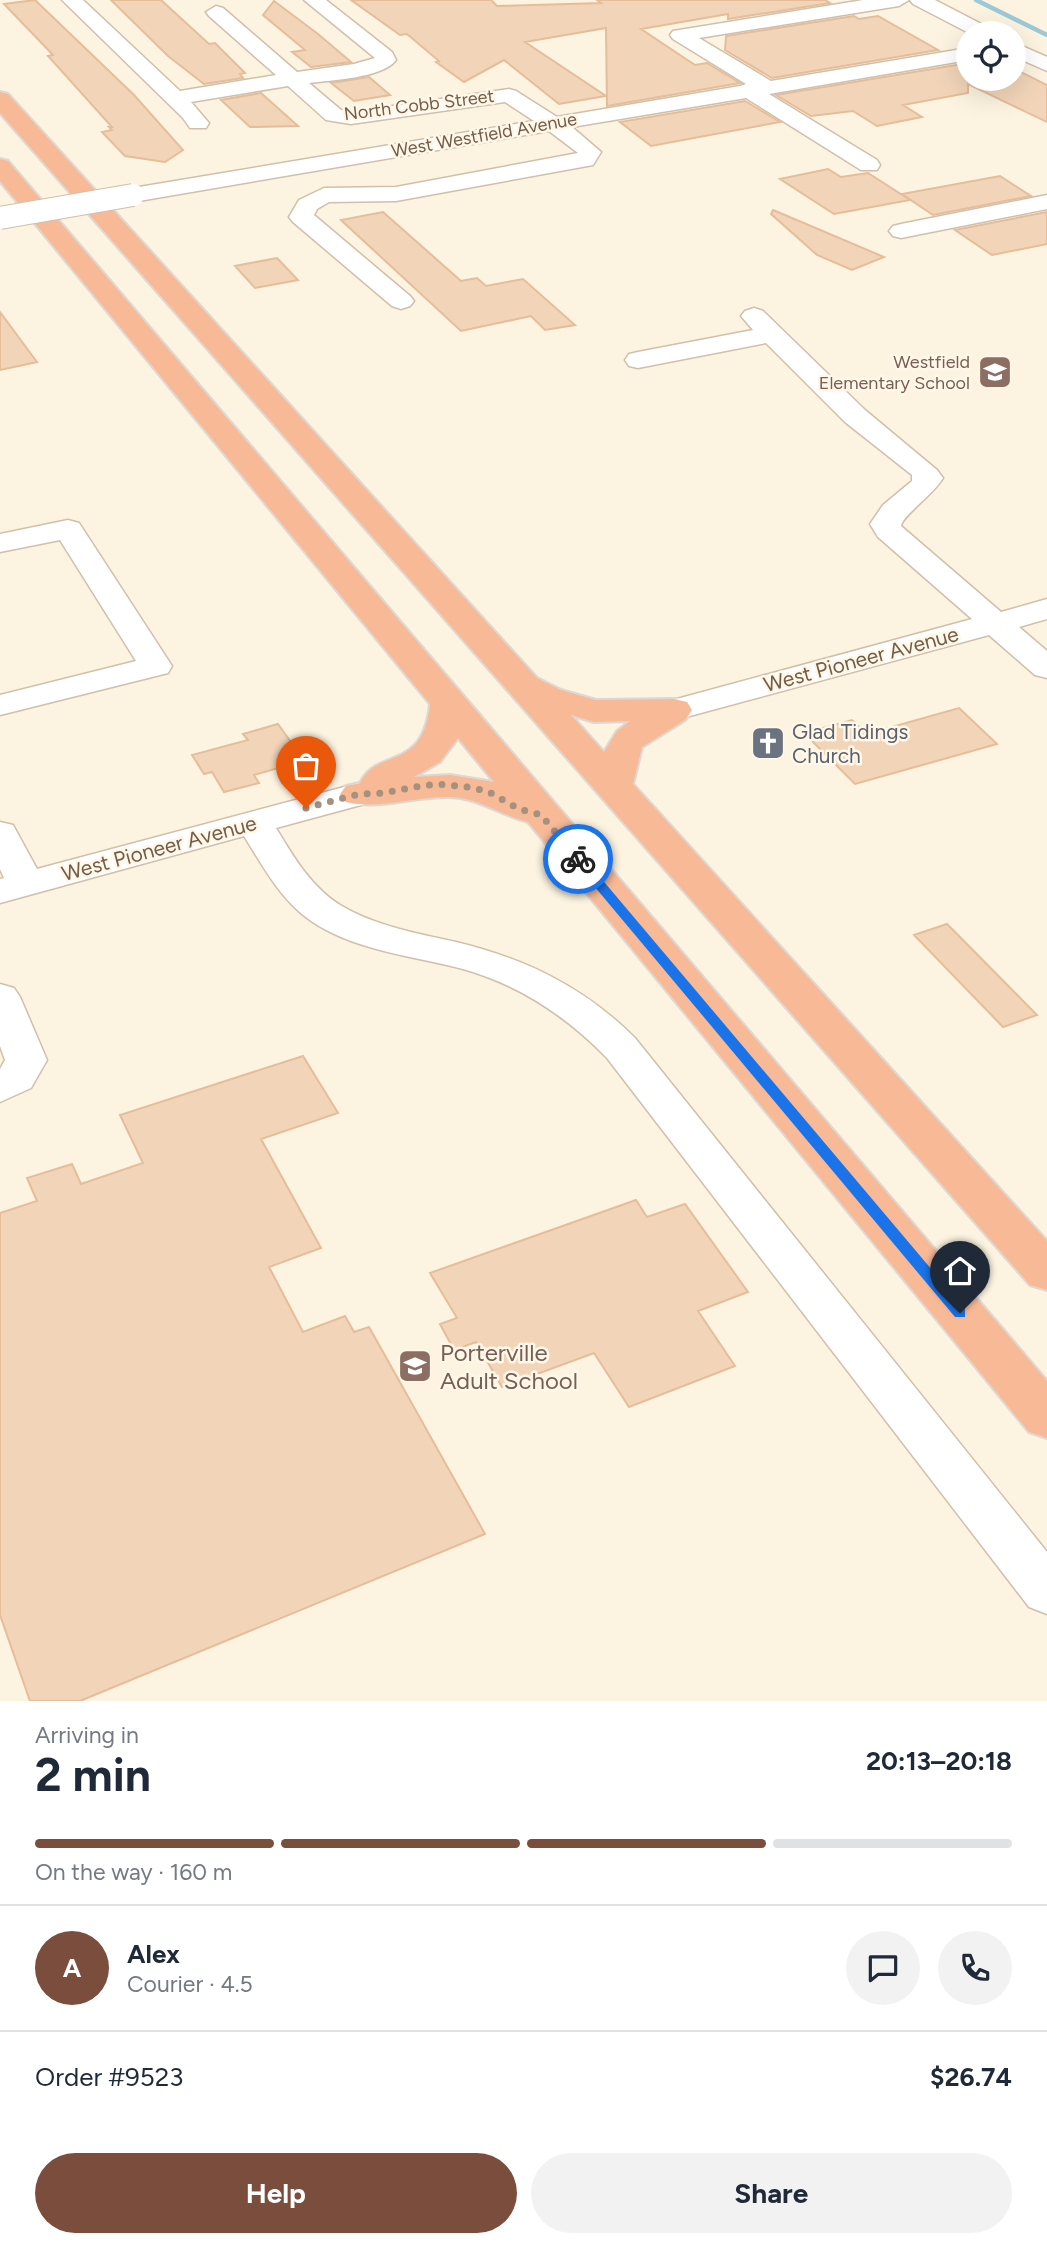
<!DOCTYPE html>
<html lang="en">
<head>
<meta charset="utf-8">
<style>
	:root { --surface:#fff; --page:#f2f2f3; --text:#1f2937; --muted:#747a83; --line:#e0e1e3; --accent:#7a4d3d }
	body { margin:0; font-family:Figtree,sans-serif; background:var(--page); color:var(--text); height:100vh; display:flex; flex-direction:column; font-size:26px; white-space:nowrap }
	* { box-sizing:border-box; margin:0 }
	p { font-size:23px; color:var(--muted) }
	.icon { flex:none; width:38px; height:38px; fill:none; stroke:currentColor; stroke-width:2; stroke-linecap:round; stroke-linejoin:round }
	.map { position:relative; height:1701px; overflow:hidden }
	.sheet { display:flex; flex-direction:column; background:var(--surface); flex:1 }
	.sheet>* { flex:none }
	.buttons { position:absolute; left:956px; top:21px; display:grid; gap:14px }
	.buttons a { display:grid; place-items:center; width:70px; height:70px; border-radius:50%; background:var(--surface); box-shadow:0 7px 28px #0002; font-size:35px }
	.pin { position:absolute; display:grid; place-items:center; width:60px; height:60px; color:#fff; margin:-72px -30px; border-radius:50% 50% 50% 0; rotate:-45deg; box-shadow:0 0 7px #0007 }
	.pin .icon { rotate:45deg }
	.courier { position:absolute; display:grid; place-items:center; width:70px; height:70px; margin:-35px; border:5px solid #1a73e8; border-radius:50%; background:#fff; color:#222; box-shadow:0 2px 9px #0007 }
	.headline em { font-style:normal; font-weight:700 }
	.headline div { display:flex; flex-direction:column-reverse }
	.headline { display:flex; align-items:center; justify-content:space-between; height:119px; padding:0 35px }
	h1 { font-size:46px; font-weight:700; line-height:52px }
	.bar { display:grid; grid-template-columns:repeat(4,1fr); gap:10px 7px; align-content:center; height:84px; padding:0 35px }
	.bar i { height:9px; border-radius:5px; background:var(--line) }
	.bar .selected { background:var(--accent) }
	.bar p { grid-column:span 4 }
	.line { display:flex; align-items:center; gap:18px; padding:0 35px; border-top:2px solid var(--line) }
	.line div { flex:1 }
	.round { display:grid; place-items:center; flex:none; width:74px; height:74px; border-radius:37px; background:var(--page) }
	.primary-button { display:flex; gap:14px; margin-top:auto; padding:14px 35px }
	.primary-button a { flex:1; height:80px; border-radius:42px; background:var(--accent); color:#fff; font-size:28px; font-weight:700; line-height:80px; text-align:center }
	.primary-button a+a { background:var(--page); color:var(--text) }
	.map>svg:first-child { display:block }
	.lines { fill:none; stroke-linecap:round; stroke-linejoin:round }
	.stream { stroke:#9cc9d8; stroke-width:4.5 }
	.building { fill:#f2d5b9; stroke:#e5bd99; stroke-width:2 }
	.minor-casing { stroke:#d0bfab; stroke-width:3 }
	.highway-casing { stroke:#ded8d3; stroke-width:4 }
	.minor { fill:#fff; fill-rule:evenodd }
	.highway { fill:#f8b997; fill-rule:evenodd }
	.minor-bridge-casing { stroke:#d0bfab; stroke-width:24; stroke-linecap:butt }
	.minor-bridge { stroke:#fff; stroke-width:22 }
	.route { fill:#1a73e8 }
	.done { stroke:#a4917e; stroke-width:7; stroke-dasharray:0 12.6 }
	.labels { text-anchor:middle; dominant-baseline:central; stroke-width:5; stroke-linejoin:round; paint-order:stroke }
	.far-street-label { font-size:18px; fill:#745c48; stroke:#fff8e8 }
	.far-education-label { font-size:18px; fill:#785e54; stroke:#fff8e8; text-anchor:end }
	.street-label { font-size:21px; fill:#745c48; stroke:#fff8e8 }
	.worship-label { font-size:21px; fill:#5b616d; stroke:#fff8e8; text-anchor:start }
	.near-education-label { font-size:24px; fill:#785e54; stroke:#fff8e8; text-anchor:start }
</style>
</head>
<body>
<div class="map">
<svg width="1047" height="1701" viewBox="0 0 1047 1701">
	<rect width="100%" height="100%" fill="#fcf4e1"/>
	<g class="lines">
		<path class="stream" d="M976 0 1047 35"/>
	</g>
	<path class="building" d="M35 0 134 95 183 150 165 162 125 156 102 132 112 130 109 127H112L48 56 53 55 4 4Z
		M111 0H161L209 44 215 43 245 73 240 74 243 78 204 84 168 56Z
		M351 0H491L497 6 601 3 597 0H825L830 3 728 19V14L641 29 695 65 707 63 740 83 607 106 606 28 525 42 606 96 559 104 504 60 464 82 436 62 439 61 407 34 400 35Z
		M274 1 318 34 351 62 311 67 292 52 305 50 263 15Z
		M854 16 859 19 878 16 938 50 772 78 725 50 726 36Z
		M962 64 968 67V79H1013V68L1047 85V122L968 84V93L903 105 922 117 877 126 853 111 811 116 776 95Z
		M369 77 390 95 354 101 331 83Z
		M261 93 298 126 250 127 221 100Z
		M745 101 780 122 651 146 620 122Z
		M828 169 841 177 868 173 910 200 834 214 780 179Z
		M1000 176 1031 196 933 215 902 194Z
		M773 210 884 257 852 270 817 255 771 214Z
		M383 212 461 281 477 278 486 286 523 279 575 325 545 330 531 316 461 331 341 220Z
		M1047 212V244L992 255 955 230Z
		M277 258 298 280 255 288 235 266Z
		M0 312 37 362 0 370Z
		M959 708 997 744 855 784 804 733 852 720 867 734Z
		M278 724 301 756 288 759 292 764 254 775 259 783 224 792 212 772 204 774 192 755 248 740 243 734Z
		M947 924 1037 1015 1003 1027 914 935Z
		M303 1056 338 1113 261 1139 321 1248 269 1267 303 1332 345 1316 354 1332 369 1327 485 1534 80 1701H30L0 1615V1213L37 1201 27 1178 72 1164 81 1184 143 1163 120 1115Z
		M636 1200 647 1217 685 1204 748 1292 698 1311 735 1366 629 1407 594 1353 502 1387 476 1342 454 1350 440 1324 457 1318 430 1273Z"/>
	<g class="lines">
		<g class="minor-casing">
			<path id="minor" d="M62 0H83L180 91 276 75 209 16 206 12 216 6 223 8 297 72 354 64 375 58 304 0H326L392 52 396 60C383 78 331 80 309 83L341 110 351 112 509 89 516 91 557 117 740 86 746 84 673 39 670 35 673 31 863 0H909L899 6 699 38 771 81 968 48V60L769 94 877 160 880 165 877 170H861L746 98 572 127 601 152 593 165 396 201 329 202 317 209 314 215 410 296 414 301 410 306 401 309 392 306 293 222 289 217 299 200 324 188 396 187 578 153 549 131 133 202 125 200 121 195 125 190 133 188 534 121 505 102 351 124 326 120 288 86 191 102 209 123 206 128H190L183 118Z
				M910 0H935L991 29 994 33H969L913 4Z
				M1013 42 1047 57V71L1013 56Z
				M1047 195V209L901 238 893 236 889 231 893 226 901 224Z
				M754 308 763 311 865 410 937 470 943 478C934 494 902 516 901 526L1001 612 1047 599V619L1019 627 1047 651V678L1035 675 989 635 686 717 674 720 662 717 657 710 662 703 972 619 878 537 870 524 883 505 912 481V475L845 422 766 343 638 368 629 366 625 360 629 354 638 352 753 330 741 316 745 311Z
				M68 520 79 523 172 666 168 673 0 715V695L136 661 60 540 0 552V534Z
				M359 783 372 786 377 794 372 802 276 828C293 856 311 887 340 905 375 926 416 933 456 942 526 959 584 987 635 1038L1047 1552V1614L1029 1607 607 1058C566 1016 520 985 463 969 410 955 346 950 302 914 277 893 261 863 244 836L0 903V879L4 878 0 869V822L13 825 37 869Z
				M0 984 14 988 20 997 47 1060 31 1088 0 1102V1069L5 1060 0 1046Z"/>
		</g>
		<g class="highway-casing">
			<path id="highway" d="M0 92 8 94 537 678 561 690 596 700 674 699 687 702 692 710 685 720 642 747 633 784 1047 1241V1290L1030 1285 0 113ZM571 715 594 722 630 721 617 731 604 752Z
				M0 159 8 161 1047 1381V1438L1029 1432 528 822C500 815 479 798 450 797 415 796 380 810 346 802L340 794 346 786 360 783C377 747 423 773 430 704L0 181ZM458 738 494 782 450 775 414 777 440 762Z"/>
		</g>
		<use href="#minor" class="minor"/>
		<use href="#highway" class="highway"/>
		<g class="minor-bridge-casing">
			<path id="minor-bridge" d="M0 218 133 195"/>
		</g>
		<use href="#minor-bridge" class="minor-bridge"/>
	</g>
	<path class="route" d="M578 856 583 857 965 1309V1317H955L574 862 573 859Z"/>
	<g class="lines">
		<path class="done" d="M306 808 359 794 383 793 421 786 437 784 468 787 487 791 519 809 541 815 578 859"/>
	</g>
	<defs>
		<g id="school-square" transform="scale(1.75)"><rect x="-9" y="-9" width="18" height="18" rx="4" fill="#8d6e63" stroke="#fff8e8"/><path d="M0-5L7-2L0 1L-7-2ZM-4 1L0 2.5L4 1V4Q0 6-4 4Z" fill="#fff"/></g>
		<g id="church-square" transform="scale(1.75)"><rect x="-9" y="-9" width="18" height="18" rx="4" fill="#6b7280" stroke="#fff8e8"/><path d="M-1.2-6h2.4v3.5h3.3v2.4h-3.3V6h-2.4V-.1h-3.3v-2.4h3.3Z" fill="#fff"/></g>
	</defs>
	<g fill-rule="evenodd">
		<use href="#school-square" x="995" y="372"/>
		<use href="#church-square" x="768" y="743"/>
		<use href="#school-square" x="415" y="1366"/>
	</g>
	<g class="labels">
		<g class="far-street-label">
			<text transform="translate(419 105) rotate(-7)">North Cobb Street</text>
			<text transform="translate(484 135) rotate(-10)">West Westfield Avenue</text>
		</g>
		<g class="far-education-label">
			<text x="970" y="362">Westfield<tspan x="970" dy="21">Elementary School</tspan></text>
		</g>
		<g class="street-label">
			<text transform="translate(861 659) rotate(-15)">West Pioneer Avenue</text>
			<text transform="translate(159 848) rotate(-15)">West Pioneer Avenue</text>
		</g>
		<g class="worship-label">
			<text x="792" y="731">Glad Tidings<tspan x="792" dy="24">Church</tspan></text>
		</g>
		<g class="near-education-label">
			<text x="440" y="1352">Porterville<tspan x="440" dy="28">Adult School</tspan></text>
		</g>
	</g>
</svg>
<div class="buttons">
<a><svg class="icon" aria-label="locate" viewBox="0 0 24 24"><circle cx="12" cy="12" r="6"/><path d="M12 2v4M12 18v4M2 12h4M18 12h4"/></svg></a>
</div>
<div class="pin" style="left:306px;top:808px;background:#ea580c"><svg class="icon" aria-label="bag" viewBox="0 0 24 24"><path d="M5 8h14l-1 12H6zM9 8a3 3 0 0 1 6 0"/></svg></div>
<div class="pin" style="left:960px;top:1313px;background:#1f2937"><svg class="icon" aria-label="home" viewBox="0 0 24 24"><path d="M3 11l9-7 9 7M6 9v11h12V9"/></svg></div>
<div class="courier" style="left:578px;top:859px"><svg class="icon" aria-label="bike" viewBox="0 0 24 24"><circle cx="6" cy="16" r="4"/><circle cx="18" cy="16" r="4"/><path d="M6 16l4-8h5l3 8M10 8l3 8H6M13 5h3"/></svg></div>
</div>
<section class="sheet">
<div class="headline"><div><h1>2 min</h1><p>Arriving in</p></div><em>20:13–20:18</em></div>
<div class="bar"><i class="selected"></i><i class="selected"></i><i class="selected"></i><i></i><p>On the way · 160 m</p></div>
<div class="line" style="height:126px"><b class="round" style="background:var(--accent);color:#fff">A</b><div><b>Alex</b><p>Courier · 4.5</p></div><a class="round"><svg class="icon" aria-label="chat" viewBox="0 0 24 24"><path d="M4 5h16v11H9l-5 4z"/></svg></a><a class="round"><svg class="icon" aria-label="phone" viewBox="0 0 24 24"><path d="M5 4h4l2 5-3 2q2 4 5 5l2-3 5 2v4C11 20 4 13 5 4z"/></svg></a></div>
<div class="line" style="height:91px"><div>Order #9523</div><b>$26.74</b></div>
<div class="primary-button"><a>Help</a><a>Share</a></div>
</section>
</body>
</html>
